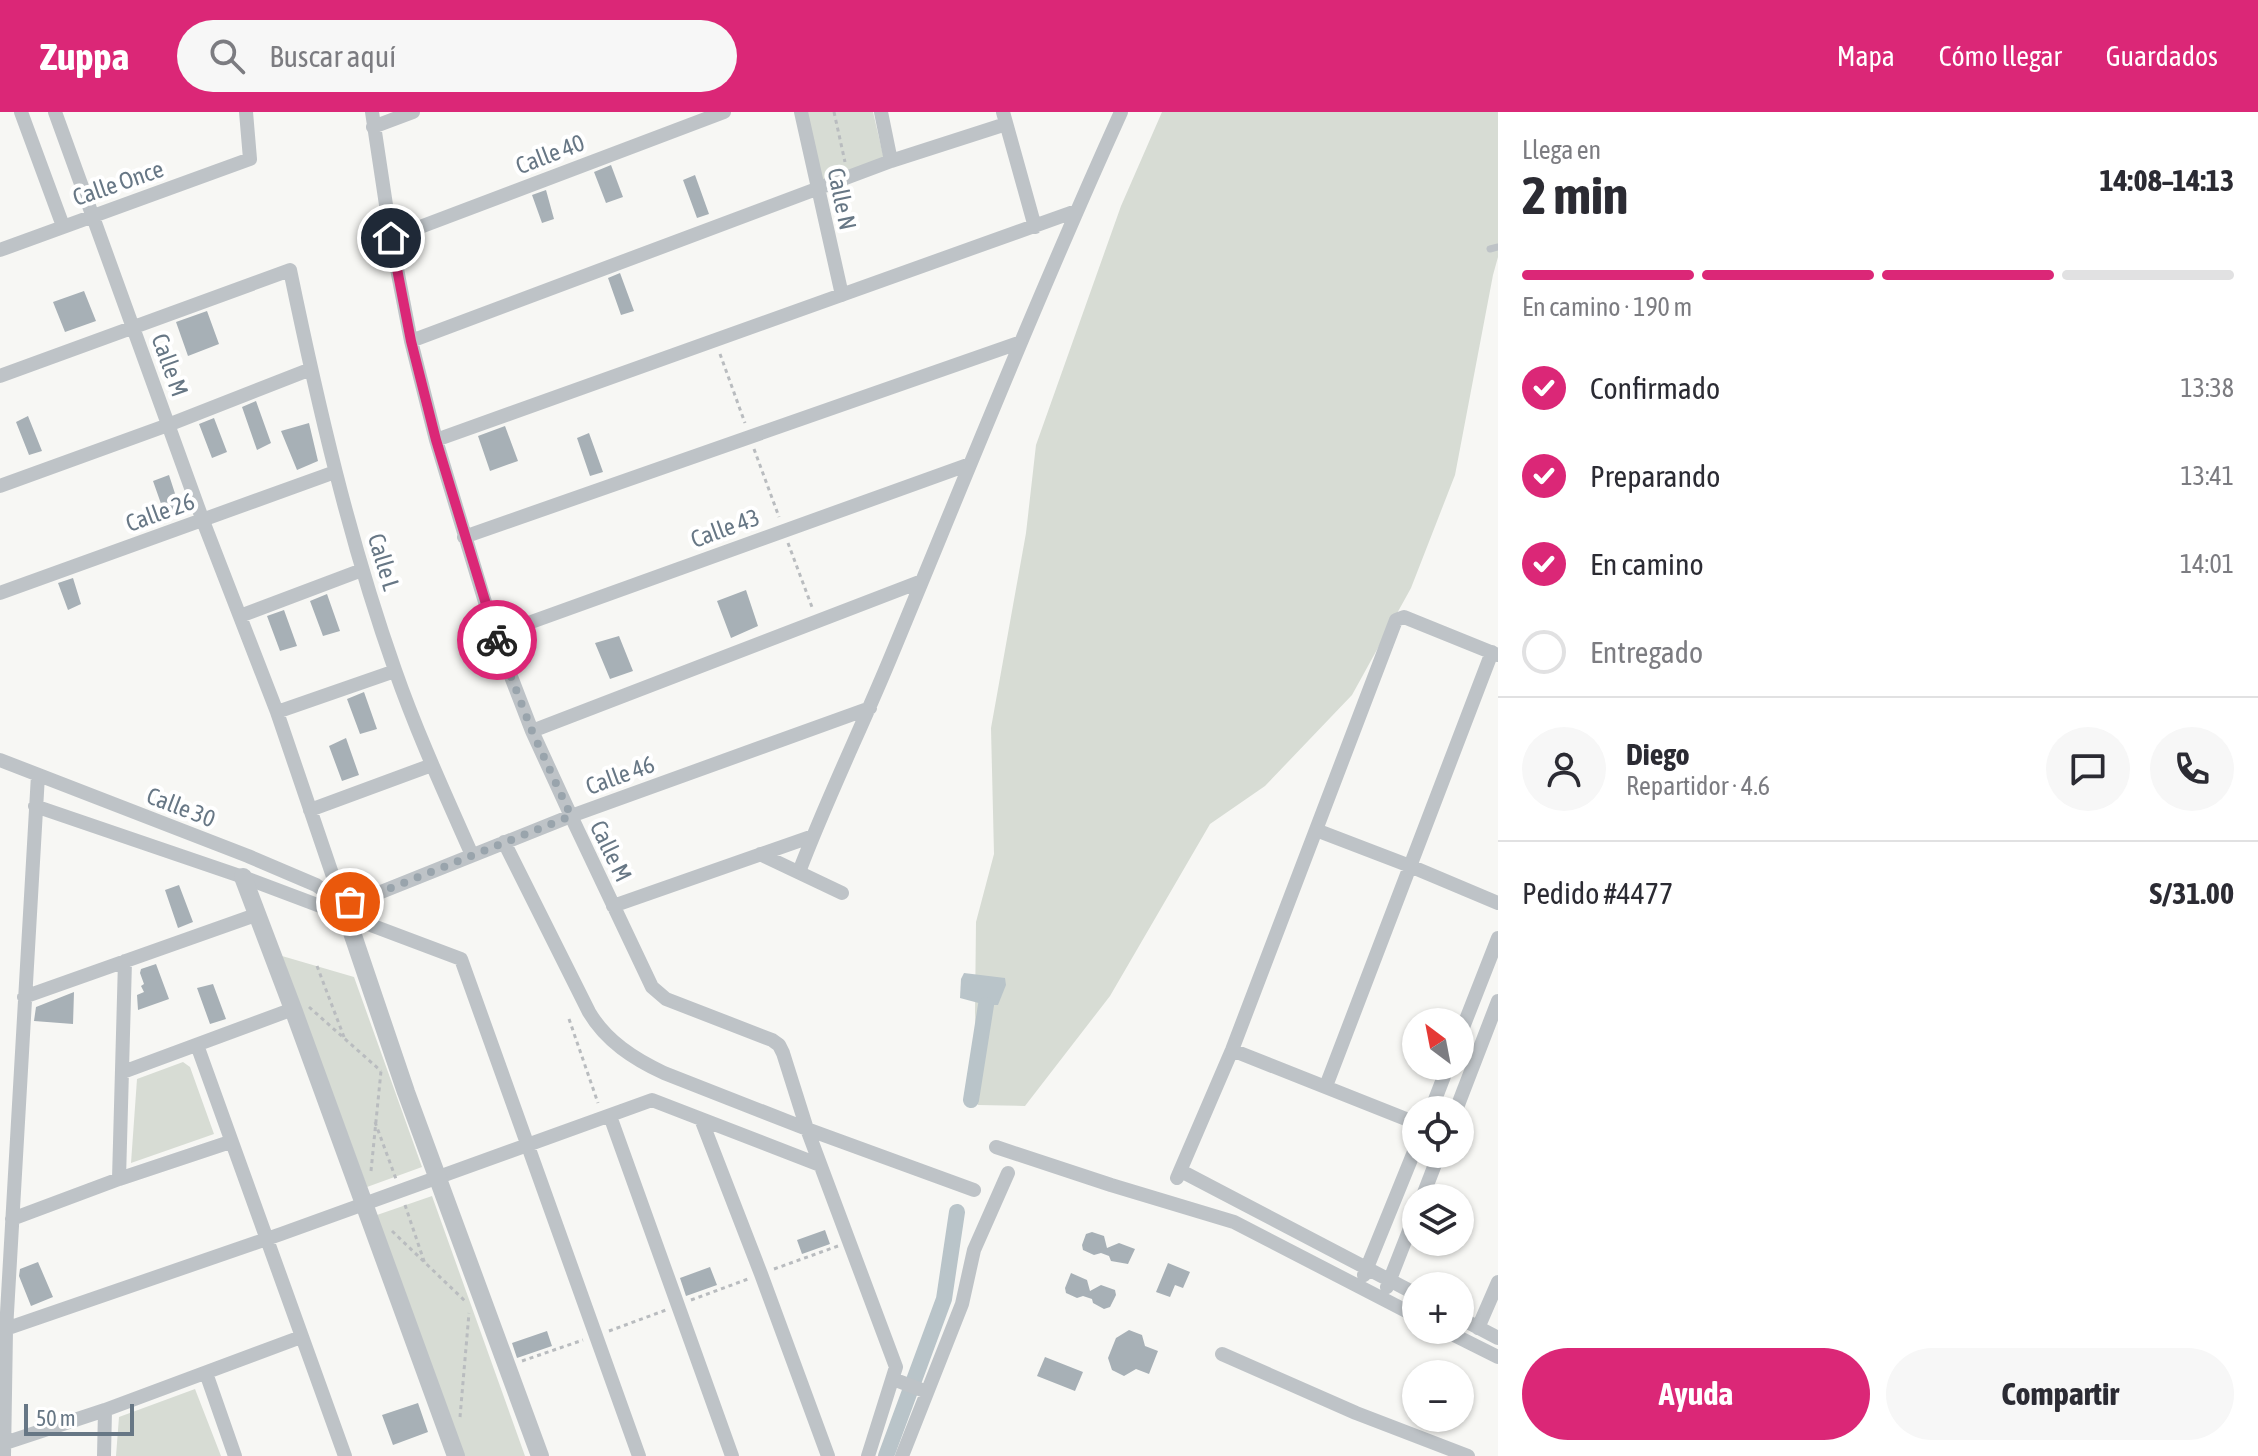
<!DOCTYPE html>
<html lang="es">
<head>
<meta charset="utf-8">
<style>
	:root { --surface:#fff; --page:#f7f7f7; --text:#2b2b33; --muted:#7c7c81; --line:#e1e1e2; --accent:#db2777 }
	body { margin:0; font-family:"Asap Condensed",sans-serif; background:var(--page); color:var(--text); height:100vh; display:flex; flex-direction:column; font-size:30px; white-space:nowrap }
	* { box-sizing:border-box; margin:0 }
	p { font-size:26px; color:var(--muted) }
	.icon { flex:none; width:44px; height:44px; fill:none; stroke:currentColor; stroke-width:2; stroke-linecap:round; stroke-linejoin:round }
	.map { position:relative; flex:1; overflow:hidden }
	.side { display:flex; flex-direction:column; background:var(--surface); width:760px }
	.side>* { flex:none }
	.needle { width:52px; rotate:328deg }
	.controls { position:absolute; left:1402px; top:896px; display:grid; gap:16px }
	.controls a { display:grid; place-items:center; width:72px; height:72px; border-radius:50%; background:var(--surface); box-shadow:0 2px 6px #0004; font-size:40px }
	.scale { position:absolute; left:24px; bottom:20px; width:110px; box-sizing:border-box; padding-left:8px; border:4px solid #677785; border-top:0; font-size:22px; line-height:28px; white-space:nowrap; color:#677785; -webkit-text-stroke:6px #fff; paint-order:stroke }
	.pin { position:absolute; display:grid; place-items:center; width:68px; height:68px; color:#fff; margin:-34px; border:4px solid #fff; border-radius:50%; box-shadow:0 2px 8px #0007 }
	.courier { position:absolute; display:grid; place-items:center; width:80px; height:80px; margin:-40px; border:6px solid #db2777; border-radius:50%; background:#fff; color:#222; box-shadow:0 2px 10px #0007 }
	.summary em { font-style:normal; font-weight:700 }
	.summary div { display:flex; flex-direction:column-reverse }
	.summary { display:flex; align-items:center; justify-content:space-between; height:136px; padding:0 24px }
	h1 { font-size:52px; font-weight:700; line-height:60px }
	.bar { display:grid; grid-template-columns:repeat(4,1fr); gap:12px 8px; align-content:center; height:96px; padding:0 24px }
	.bar i { height:10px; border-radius:6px; background:var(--line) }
	.bar .current { background:var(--accent) }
	.bar p { grid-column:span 4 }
	.line { display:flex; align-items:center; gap:20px; padding:0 24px; border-top:2px solid var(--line) }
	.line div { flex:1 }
	.round { display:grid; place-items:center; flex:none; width:84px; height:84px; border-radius:42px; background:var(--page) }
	ol { padding:0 24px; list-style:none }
	li { display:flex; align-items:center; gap:24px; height:88px }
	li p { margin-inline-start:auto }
	li .icon { padding:8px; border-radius:50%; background:var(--accent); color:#fff; stroke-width:4 }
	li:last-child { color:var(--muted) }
	li i { width:44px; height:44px; border:4px solid var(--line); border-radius:50% }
	.action { display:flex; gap:16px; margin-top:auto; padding:16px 24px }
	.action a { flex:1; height:92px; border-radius:48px; background:var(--accent); color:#fff; font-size:32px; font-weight:700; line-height:92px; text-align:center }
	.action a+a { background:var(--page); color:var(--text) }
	header { display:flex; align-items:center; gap:48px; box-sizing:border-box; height:112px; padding:0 40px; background:var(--accent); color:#fff }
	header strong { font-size:38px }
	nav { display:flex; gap:44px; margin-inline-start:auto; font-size:28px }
	.search { width:560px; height:72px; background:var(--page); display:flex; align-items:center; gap:20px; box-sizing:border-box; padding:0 28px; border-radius:44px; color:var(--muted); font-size:30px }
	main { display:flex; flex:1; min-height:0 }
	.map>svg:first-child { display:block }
	.green { fill:#d7dcd4 }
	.water { fill:#b9c4c9 }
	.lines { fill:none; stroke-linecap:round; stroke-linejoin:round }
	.canal { stroke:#b9c4c9; stroke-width:16 }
	.building { fill:#a7b0b6 }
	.path { stroke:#b9bcbf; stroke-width:3; stroke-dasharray:4 4; stroke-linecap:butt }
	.service { stroke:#bec3c7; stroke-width:7 }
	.minor { stroke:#bec3c7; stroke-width:14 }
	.tertiary { stroke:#bec3c7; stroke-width:18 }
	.done { stroke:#99a4ac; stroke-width:8; stroke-dasharray:0 14.4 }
	.route { stroke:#db2777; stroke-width:10 }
	.labels { text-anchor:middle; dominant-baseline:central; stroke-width:8; stroke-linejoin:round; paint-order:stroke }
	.street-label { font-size:24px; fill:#677785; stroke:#fff }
</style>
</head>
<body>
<header>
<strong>Zuppa</strong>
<div class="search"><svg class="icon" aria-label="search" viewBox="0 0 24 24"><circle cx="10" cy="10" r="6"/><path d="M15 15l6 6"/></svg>Buscar aquí</div>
<nav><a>Mapa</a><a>Cómo llegar</a><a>Guardados</a></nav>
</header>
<main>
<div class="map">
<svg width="1498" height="1344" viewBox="0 0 1498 1344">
	<rect width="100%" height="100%" fill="#f7f7f4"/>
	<path class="green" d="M806 0H873L884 47 820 69Z
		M1162 0H1498V145L1493 163 1455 363 1411 476 1352 583 1265 674 1210 712 1110 884 1025 994 978 993 975 900 976 810 994 742 991 616 1026 421 1036 333 1121 94Z
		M282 844 354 865 422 1055 367 1075Z
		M183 950 190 955 214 1022 131 1051 137 967Z
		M432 1084 525 1344H464L377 1103Z
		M195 1277 221 1344H116L119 1305Z"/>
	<path class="water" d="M964 861 1005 866 1006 873 998 893H986L960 886 961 867Z"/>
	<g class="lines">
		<path class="canal" d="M971 988 986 893
			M886 1344 944 1187 957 1100"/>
	</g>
	<path class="building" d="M611 53 623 85 606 91 594 60Z
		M695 63 709 102 697 106 683 68Z
		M546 78 554 107 542 111 532 83Z
		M620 161 634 199 621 203 608 166Z
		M84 179 96 209 65 220 53 190Z
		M207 199 219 232 188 244 176 210Z
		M256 289 271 331 257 338 242 295Z
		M28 304 42 339 29 343 16 310Z
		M214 306 227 340 212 346 199 312Z
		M309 311 318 349 297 358 281 319Z
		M505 314 518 349 490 359 478 324Z
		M589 321 603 360 590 364 577 326Z
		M169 363 180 397 165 403 153 369Z
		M73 466 81 492 68 498 58 471Z
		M746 478 758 514 731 526 717 489Z
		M327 482 340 519 323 524 310 489Z
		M284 498 297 534 280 539 267 504Z
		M619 524 633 559 610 567 595 531Z
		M364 580 377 617 360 622 347 587Z
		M346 626 359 663 342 669 329 634Z
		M179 773 193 810 178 816 165 778Z
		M156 852 169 887 138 898 137 883 144 880 141 874 144 872 140 861 141 857Z
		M213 872 226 907 210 912 197 876Z
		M74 880 73 912 34 909 36 895Z
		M825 1118 830 1132 802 1142 797 1128Z
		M1092 1120 1104 1124 1107 1136 1119 1131 1135 1137 1128 1152 1111 1149 1109 1144 1101 1141 1094 1143 1083 1138 1082 1133 1086 1122Z
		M38 1150 53 1185 31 1194 19 1164 20 1157Z
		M1168 1151 1190 1160 1183 1176 1175 1173 1170 1185 1156 1180Z
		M710 1155 717 1173 686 1184 680 1166Z
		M1071 1161 1087 1168 1090 1179 1101 1173 1115 1178 1116 1183 1110 1195 1104 1197 1093 1191 1092 1187 1083 1184 1077 1186 1066 1181 1065 1176Z
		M1129 1218 1142 1223 1145 1234 1158 1239 1149 1262 1136 1257 1124 1264 1112 1258 1108 1246 1116 1226Z
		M547 1219 552 1234 517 1246 512 1231Z
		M1045 1245 1083 1260 1075 1279 1037 1264Z
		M418 1291 428 1320 393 1333 382 1303Z"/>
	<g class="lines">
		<path class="path" d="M834 0 845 50
			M720 242 745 311
			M754 337 779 405
			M788 431 812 495
			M317 854 344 925
			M309 895 381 959
			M569 907 598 991
			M375 1010 396 1067
			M371 1059 381 959
			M405 1093 425 1152
			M392 1119 465 1189
			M774 1157 838 1134
			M691 1188 748 1167
			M609 1219 666 1198
			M522 1249 583 1228
			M460 1305 469 1201"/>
		<path class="service" d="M1490 137 1498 135"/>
		<path class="minor" d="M21 0 63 114
			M55 0 203 409 277 600 342 791
			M372 0 391 126 411 229 436 328 495 523 532 619 571 704 652 875 666 887 772 928 779 933 783 941 807 1017 896 1255 868 1344
			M801 0 842 183
			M881 0 891 49
			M1003 0 1035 115
			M373 15 413 0
			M391 126 724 0
			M0 138 250 47 246 0
			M411 229 891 49 1006 12
			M0 264 290 158C318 293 349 428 395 558 417 621 445 682 472 743
			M436 328 1076 99
			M0 374 168 313 311 257
			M464 425 1021 230
			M0 481 335 360
			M240 504 362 458
			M495 523 970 352
			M277 600 395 559
			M532 619 922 469
			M0 648 248 744 316 773 342 791
			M35 694 243 765 461 847 639 1344
			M310 698 432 653
			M1316 718 1410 754 1498 791
			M504 730 589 900C606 929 634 947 664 961L807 1017 974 1078
			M760 742 842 781
			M799 760C827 686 862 615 892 542 967 361 1040 179 1121 0
			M342 791 376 782 571 704 870 596
			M613 794 813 724
			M24 885 258 802
			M1460 923 1498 826
			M197 933 345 1344
			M1232 938 1416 1011
			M123 960 293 897
			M1326 974 1492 540
			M1431 998 1448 954
			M1456 998 1498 889
			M610 1004 732 1344
			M701 1007 761 1162 828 1344
			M996 1035 1111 1073 1234 1110 1416 1204
			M1181 1059 1416 1182
			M1177 1066 1232 938 1396 508 1404 505 1498 543
			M119 1067 125 849
			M1422 1086 1439 1042
			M12 1107 119 1067 230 1030
			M1364 1163 1416 1035
			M1387 1175 1416 1101
			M1460 1206 1498 1226
			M1478 1216 1498 1170
			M1444 1218 1498 1245
			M0 1219 281 1122 652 988 820 1053
			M1222 1242 1356 1301 1468 1344
			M206 1261 235 1344
			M893 1267 927 1280
			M5 1331 105 1298 301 1225
			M4 1344 6 1218 38 663
			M104 1344 105 1298
			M902 1344 962 1192 974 1138 1008 1061"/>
		<path class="tertiary" d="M243 765 293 897 456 1344
			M342 791 406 980 540 1344"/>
	</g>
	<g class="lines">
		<path class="done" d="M350 790 376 782 571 704 532 619 497 528"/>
		<path class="route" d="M391 126 411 229 436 328 497 528"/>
	</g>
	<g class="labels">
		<g class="street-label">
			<text transform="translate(550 42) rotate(-21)">Calle 40</text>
			<text transform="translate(118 71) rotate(-19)">Calle Once</text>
			<text transform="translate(842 87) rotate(78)">Calle N</text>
			<text transform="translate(170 253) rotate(70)">Calle M</text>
			<text transform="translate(160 400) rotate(-20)">Calle 26</text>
			<text transform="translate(725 416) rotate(-20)">Calle 43</text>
			<text transform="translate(384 450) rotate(73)">Calle L</text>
			<text transform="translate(620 663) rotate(-20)">Calle 46</text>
			<text transform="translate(181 695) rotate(21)">Calle 30</text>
			<text transform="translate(611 739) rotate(64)">Calle M</text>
		</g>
	</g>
</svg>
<div class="controls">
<a><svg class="needle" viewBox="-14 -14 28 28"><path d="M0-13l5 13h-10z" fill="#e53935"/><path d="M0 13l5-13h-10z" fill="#7c7c81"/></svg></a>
<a><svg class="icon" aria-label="locate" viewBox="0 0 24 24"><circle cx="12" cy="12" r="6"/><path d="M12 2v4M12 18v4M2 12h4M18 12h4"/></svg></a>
<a><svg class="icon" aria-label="layers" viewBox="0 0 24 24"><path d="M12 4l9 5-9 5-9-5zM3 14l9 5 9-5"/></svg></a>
<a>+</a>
<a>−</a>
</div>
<div class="scale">50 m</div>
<div class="pin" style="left:350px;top:790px;background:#ea580c"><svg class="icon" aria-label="bag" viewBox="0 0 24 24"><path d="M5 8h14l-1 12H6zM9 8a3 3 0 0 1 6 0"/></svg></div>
<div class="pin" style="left:391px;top:126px;background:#1f2937"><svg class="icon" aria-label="home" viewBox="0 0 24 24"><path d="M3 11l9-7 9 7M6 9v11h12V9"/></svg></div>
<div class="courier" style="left:497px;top:528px"><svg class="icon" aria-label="bike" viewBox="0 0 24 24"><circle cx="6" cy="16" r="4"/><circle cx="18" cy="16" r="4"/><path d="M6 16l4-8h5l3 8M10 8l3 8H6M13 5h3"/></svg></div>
</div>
<section class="side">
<div class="summary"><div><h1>2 min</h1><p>Llega en</p></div><em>14:08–14:13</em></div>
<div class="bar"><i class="current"></i><i class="current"></i><i class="current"></i><i></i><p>En camino · 190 m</p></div>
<ol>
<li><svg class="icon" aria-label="check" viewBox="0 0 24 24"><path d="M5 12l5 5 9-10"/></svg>Confirmado<p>13:38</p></li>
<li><svg class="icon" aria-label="check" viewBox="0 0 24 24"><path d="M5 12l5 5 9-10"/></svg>Preparando<p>13:41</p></li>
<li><svg class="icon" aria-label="check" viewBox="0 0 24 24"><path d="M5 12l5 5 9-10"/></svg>En camino<p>14:01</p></li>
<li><i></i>Entregado</li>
</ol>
<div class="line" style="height:144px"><a class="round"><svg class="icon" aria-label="person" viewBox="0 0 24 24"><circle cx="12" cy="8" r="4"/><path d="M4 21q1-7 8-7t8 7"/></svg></a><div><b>Diego</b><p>Repartidor · 4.6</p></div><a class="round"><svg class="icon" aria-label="chat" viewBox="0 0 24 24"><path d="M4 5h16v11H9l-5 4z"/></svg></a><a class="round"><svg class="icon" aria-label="phone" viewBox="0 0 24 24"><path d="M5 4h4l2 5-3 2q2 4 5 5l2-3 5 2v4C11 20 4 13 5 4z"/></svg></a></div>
<div class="line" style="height:104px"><div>Pedido #4477</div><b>S/31.00</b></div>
<div class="action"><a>Ayuda</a><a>Compartir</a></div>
</section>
</main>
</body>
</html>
